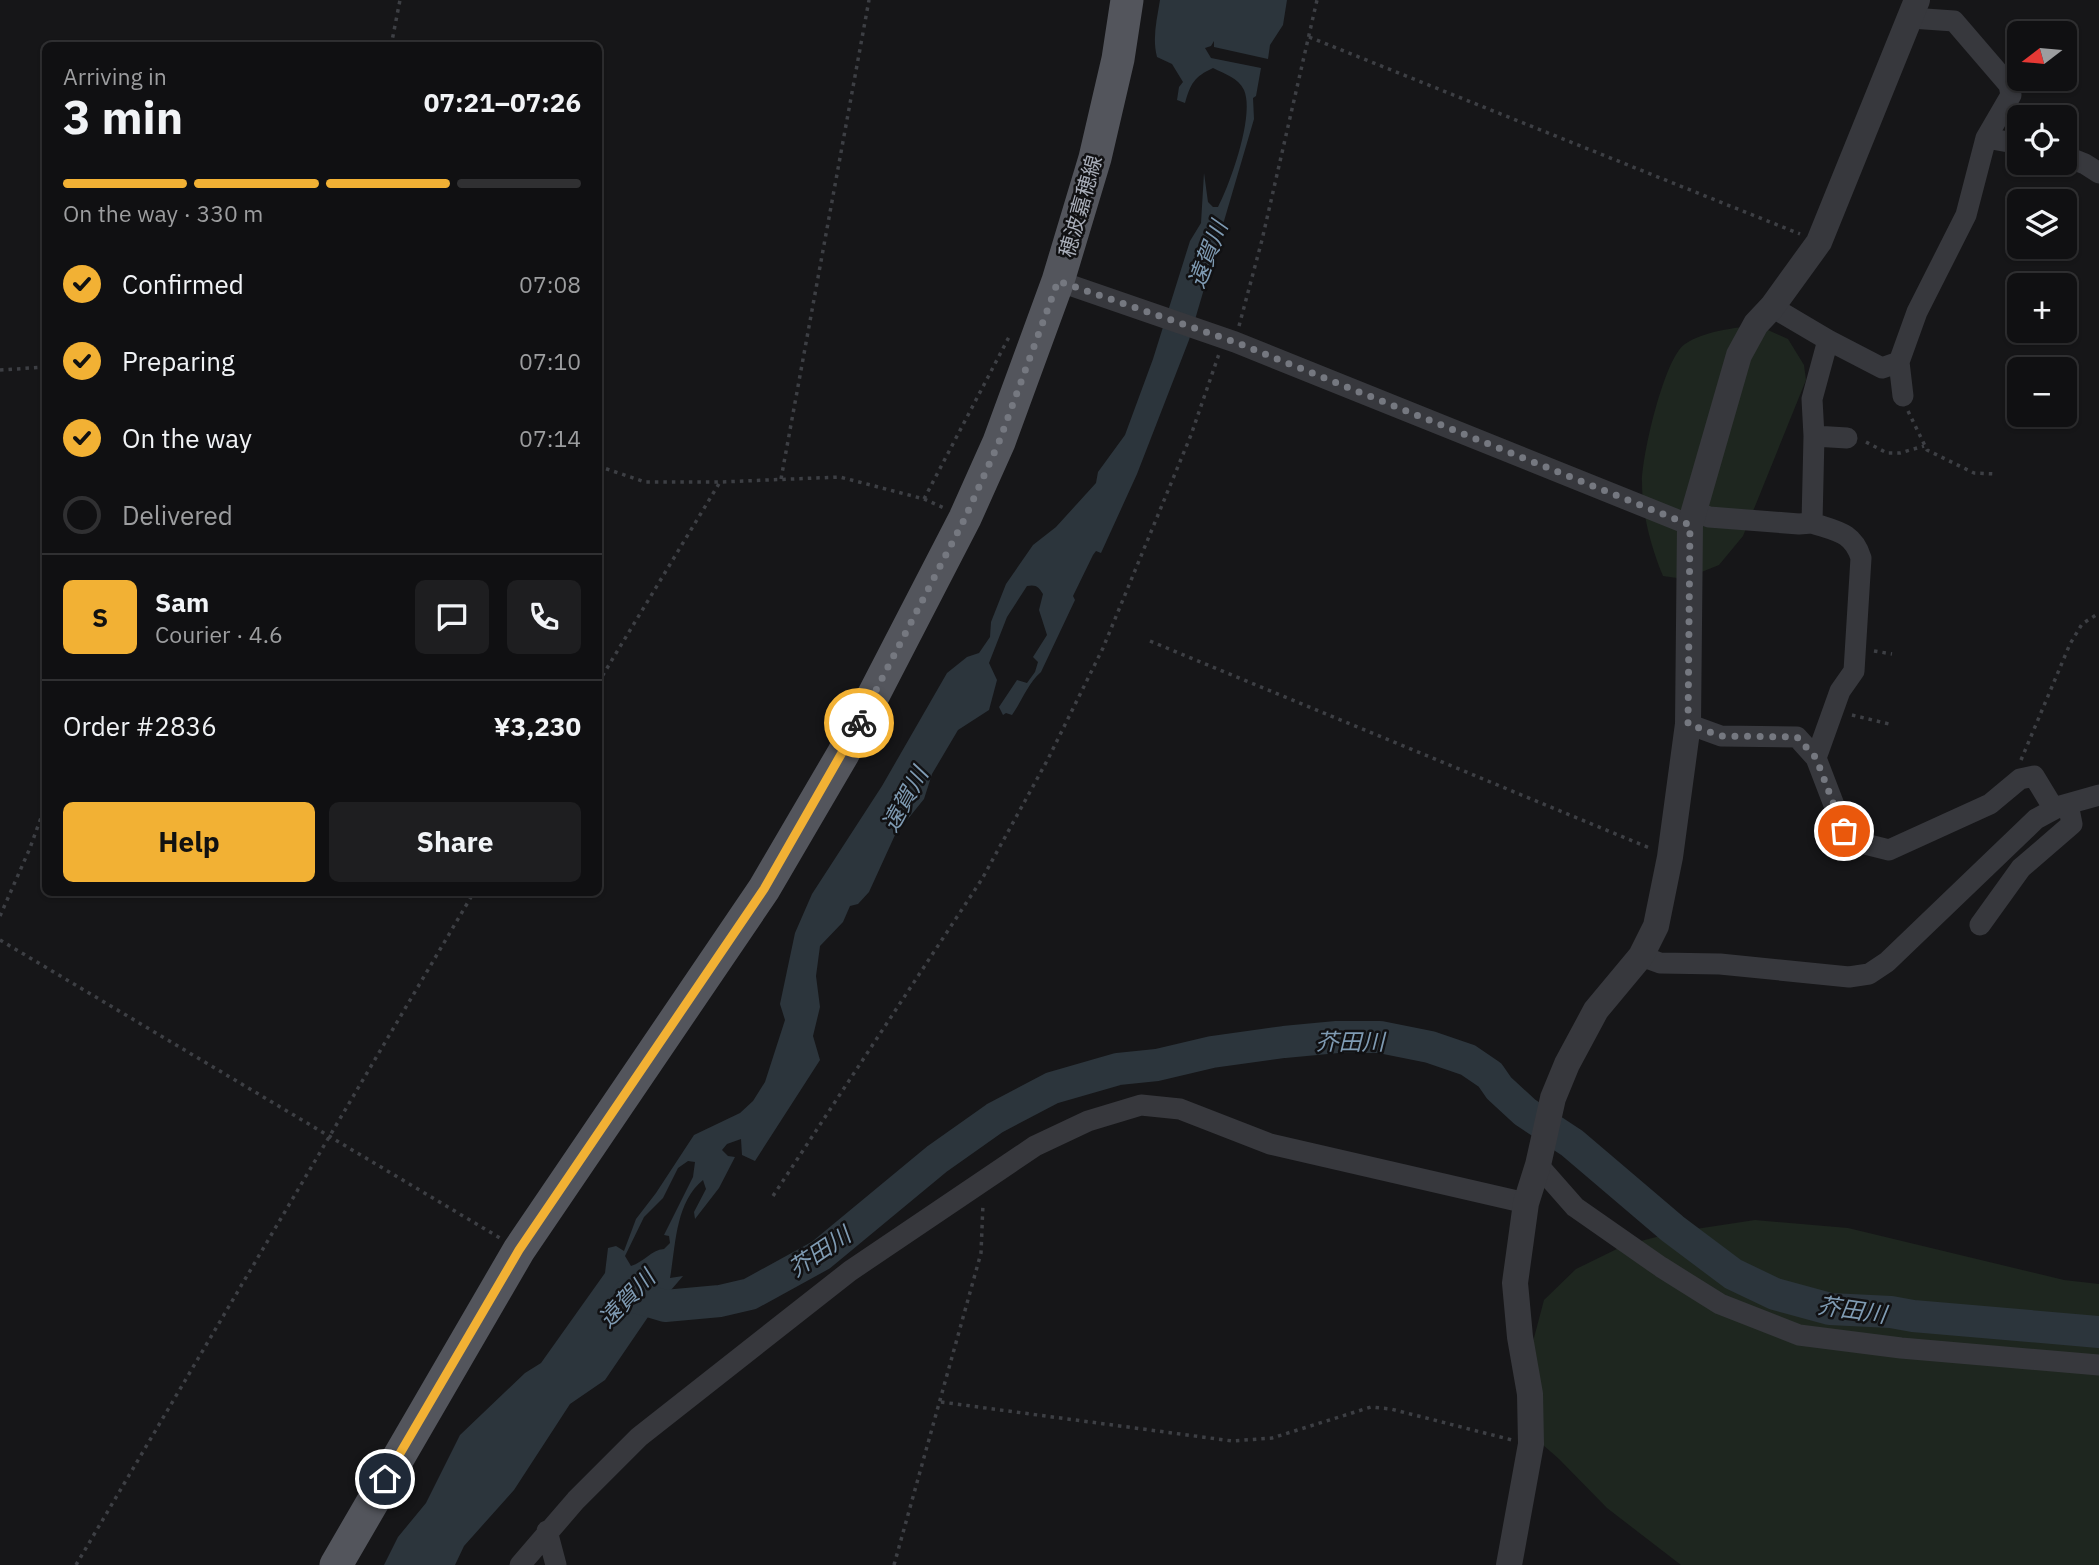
<!DOCTYPE html>
<html lang="en">
<head>
<meta charset="utf-8">
<style>
	:root { --surface:#101012; --page:#1e1e20; --text:#f1f3f6; --muted:#9c9d9f; --line:#303032; --accent:#f2b134 }
	body { margin:0; font-family:"IBM Plex Sans","Noto Sans JP",sans-serif; background:var(--page); color:var(--text); height:100vh; display:flex; flex-direction:column; font-size:26px; white-space:nowrap }
	* { box-sizing:border-box; margin:0 }
	p { font-size:23px; color:var(--muted) }
	.icon { flex:none; width:38px; height:38px; fill:none; stroke:currentColor; stroke-width:2; stroke-linecap:round; stroke-linejoin:round }
	.map { position:relative; flex:1; overflow:hidden }
	.panel { position:absolute; left:42px; top:42px; width:560px; height:854px; display:flex; flex-direction:column; background:var(--surface); border-radius:10px; box-shadow:0 2px 5px #0004,0 0 0 2px var(--line) }
	.panel>* { flex:none }
	.needle { width:46px; rotate:254deg }
	.controls { position:absolute; left:2007px; top:21px; display:grid; gap:14px }
	.controls a { display:grid; place-items:center; width:70px; height:70px; border-radius:10px; background:var(--surface); box-shadow:0 2px 5px #0004,0 0 0 2px var(--line); font-size:35px }
	.pin { position:absolute; display:grid; place-items:center; width:60px; height:60px; color:#fff; margin:-30px; border:4px solid #fff; border-radius:50%; box-shadow:0 2px 7px #0007 }
	.courier { position:absolute; display:grid; place-items:center; width:70px; height:70px; margin:-35px; border:5px solid #f2b134; border-radius:50%; background:#fff; color:#222; box-shadow:0 2px 9px #0007 }
	.head em { font-style:normal; font-weight:700 }
	.head div { display:flex; flex-direction:column-reverse }
	.head { display:flex; align-items:center; justify-content:space-between; height:119px; padding:0 21px }
	h1 { font-size:46px; font-weight:700; line-height:52px }
	.bar { display:grid; grid-template-columns:repeat(4,1fr); gap:10px 7px; align-content:center; height:84px; padding:0 21px }
	.bar i { height:9px; border-radius:5px; background:var(--line) }
	.bar .on { background:var(--accent) }
	.bar p { grid-column:span 4 }
	.line { display:flex; align-items:center; gap:18px; padding:0 21px; border-top:2px solid var(--line) }
	.line div { flex:1 }
	.round { display:grid; place-items:center; flex:none; width:74px; height:74px; border-radius:10px; background:var(--page) }
	ol { padding:0 21px; list-style:none }
	li { display:flex; align-items:center; gap:21px; height:77px }
	li p { margin-inline-start:auto }
	li .icon { padding:7px; border-radius:50%; background:var(--accent); color:#111; stroke-width:4 }
	li:last-child { color:var(--muted) }
	li i { width:38px; height:38px; border:4px solid var(--line); border-radius:50% }
	.button { display:flex; gap:14px; margin-top:auto; padding:14px 21px }
	.button a { flex:1; height:80px; border-radius:10px; background:var(--accent); color:#111; font-size:28px; font-weight:700; line-height:80px; text-align:center }
	.button a+a { background:var(--page); color:var(--text) }
	.map>svg:first-child { display:block }
	.green { fill:#1e261f }
	.water { fill:#2c353c; fill-rule:evenodd }
	.lines { fill:none; stroke-linecap:round; stroke-linejoin:round }
	.river { stroke:#2c353c; stroke-width:32 }
	.path { stroke:#3d3f44; stroke-width:3.5; stroke-dasharray:3.5 5; stroke-linecap:butt }
	.minor { stroke:#37383d; stroke-width:21 }
	.tertiary { stroke:#37383d; stroke-width:26 }
	.primary { stroke:#53555c; stroke-width:33 }
	.done { stroke:#757880; stroke-width:7; stroke-dasharray:0 12.6 }
	.route { stroke:#f2b134; stroke-width:9 }
	.labels { text-anchor:middle; dominant-baseline:central; stroke-width:5; stroke-linejoin:round; paint-order:stroke }
	.street-label { font-size:21px; fill:#a8adb8; stroke:#111113 }
	.water-label { font-size:23px; font-style:italic; fill:#7f9bb3; stroke:#111113 }
</style>
</head>
<body>
<div class="map">
<svg width="2099" height="1565" viewBox="0 0 2099 1565">
	<rect width="100%" height="100%" fill="#161618"/>
	<path class="green" d="M1757 325 1788 339 1804 365 1806 380 1743 536 1719 565 1684 579 1663 576C1651 547 1642 514 1642 482 1642 456 1664 358 1685 344 1704 331 1735 328 1757 325Z
		M1755 1220 1848 1228 2064 1280 2099 1284V1565H1681L1607 1508 1559 1459 1526 1430 1522 1383 1544 1300 1576 1269 1625 1245 1676 1232Z"/>
	<path class="water" d="M1160 0H1287L1283 25 1270 45 1268 59 1214 47V41L1211 46 1205 48 1211 58 1261 68 1256 96 1253 98 1254 119 1189 340 1137 474 1101 553 1096 551 1093 555 1073 596 1075 600 1041 672C1028 683 1022 701 1012 715L1006 713 1003 715 999 707 1017 680 1027 683 1035 672 1038 662 1033 657 1047 635 1039 610 1043 594C1039 587 1036 584 1027 586L1007 617 989 663 997 680 989 710 958 730 932 774 924 799 895 835 869 892 858 904 850 906 843 922 820 946 816 976 820 1007 813 1036 820 1060 755 1161 742 1155 741 1139 727 1144 722 1150 728 1156 735 1157 719 1188 695 1219 694 1212 706 1189 703 1180C675 1203 676 1245 670 1278L683 1276 648 1317 605 1380 570 1404 514 1490 464 1546 455 1565H384L398 1537 426 1503 460 1435 525 1373 541 1363 605 1273 608 1248 616 1246 624 1251 636 1219 656 1193 694 1135 740 1113 753 1101 765 1082 785 1020 780 1004 795 933 812 894 882 786 947 673 967 657 979 653 990 637 991 622 1006 584 1033 545 1056 527 1096 483 1098 472 1125 435 1153 359 1190 241 1201 223 1204 173 1208 202 1213 207H1218C1230 184 1255 115 1244 90 1238 78 1225 74 1213 68 1194 77 1191 83 1185 103L1177 100 1179 87 1183 82 1172 64 1157 57C1152 38 1157 19 1160 0ZM688 1161 695 1162 693 1177 664 1235 669 1236 670 1243 664 1249C651 1250 644 1262 631 1266L625 1256 644 1217 663 1198 678 1168Z"/>
	<g class="lines">
		<path class="river" d="M628 1295 665 1306 720 1301 750 1294 821 1255 937 1159 995 1118 1052 1088 1118 1069 1157 1065 1212 1052 1284 1042 1337 1037H1380L1430 1047 1468 1060 1490 1075 1499 1088 1525 1112 1572 1143 1673 1229 1733 1274 1775 1294 1830 1309 1891 1312 1913 1316 2099 1332"/>
		<path class="path" d="M1309 37 1800 234
			M391 46 400 0
			M1239 326 1262 240 1317 0
			M0 370 46 367
			M1908 411 1927 450 1974 473 1995 474
			M1866 442 1887 453H1900L1924 446
			M598 466 645 482H720L840 477 924 499 944 508
			M781 479 869 0
			M924 499 1009 337
			M1150 641 1652 849
			M1874 651 1892 654
			M598 683 720 482
			M1852 715 1893 725
			M2021 760 2070 644 2082 624 2099 613
			M0 916 30 848 46 804
			M0 940 500 1238
			M773 1196 982 879 1048 759 1103 648 1191 435 1219 354
			M941 1402 1232 1441 1272 1438 1371 1407 1391 1409 1512 1440
			M76 1565 474 892
			M894 1565 981 1253 983 1203"/>
		<path class="minor" d="M1986 138 2020 144
			M2065 156 2085 164 2099 173
			M1058 281 1235 342 1690 525
			M1772 307 1828 340 1882 368 1899 362 1917 312 1966 215 1986 138 2011 95 2009 85 1954 21 1911 18
			M1899 362 1903 396
			M1814 436 1847 438
			M1694 511 1709 517 1799 524 1812 523
			M1688 724 1721 736 1797 737 1816 758 1844 831 1865 844 1889 850 1990 804 2020 779 2034 776 2054 809
			M1816 758 1840 691 1854 671 1861 558C1853 532 1836 531 1812 523L1814 436 1812 399 1828 340
			M1980 925 2021 868 2072 824 2068 804
			M1641 956 1660 963 1720 964 1849 977 1869 974 1887 962 2036 819 2060 806 2099 795
			M1538 1165 1575 1207 1661 1267 1720 1304 1799 1335 1901 1348 2099 1365
			M547 1531 556 1565
			M520 1565 576 1500 639 1437 850 1271 1035 1146 1088 1121 1141 1105 1180 1109 1270 1144 1526 1203"/>
		<path class="tertiary" d="M1509 1565 1531 1444 1530 1394 1520 1337 1515 1283 1526 1203 1538 1165 1553 1098 1567 1064 1596 1010 1641 956 1656 926 1670 857 1688 724 1690 525 1739 355 1756 324 1772 307 1819 242 1917 0"/>
		<path class="primary" d="M336 1565 519 1250 764 889 843 754 965 518 999 442 1058 281 1095 158 1118 59 1127 0"/>
	</g>
	<g class="lines">
		<path class="done" d="M859 723 965 518 999 442 1058 281 1235 342 1690 525 1688 724 1721 736 1797 737 1816 758 1844 831"/>
		<path class="route" d="M385 1479 519 1250 764 889 859 723"/>
	</g>
	<g class="labels">
		<g class="street-label">
			<text transform="translate(1080 206) rotate(-74)">穂波嘉穂線</text>
		</g>
		<g class="water-label">
			<text transform="translate(1207 254) rotate(-69)">遠賀川</text>
			<text transform="translate(904 799) rotate(-61)">遠賀川</text>
			<text x="1350" y="1041">芥田川</text>
			<text transform="translate(819 1251) rotate(-34)">芥田川</text>
			<text transform="translate(626 1298) rotate(-46)">遠賀川</text>
			<text transform="translate(1852 1309) rotate(8)">芥田川</text>
		</g>
	</g>
</svg>
<div class="controls">
<a><svg class="needle" viewBox="-14 -14 28 28"><path d="M0-13l5 13h-10z" fill="#e53935"/><path d="M0 13l5-13h-10z" fill="#9c9d9f"/></svg></a>
<a><svg class="icon" aria-label="locate" viewBox="0 0 24 24"><circle cx="12" cy="12" r="6"/><path d="M12 2v4M12 18v4M2 12h4M18 12h4"/></svg></a>
<a><svg class="icon" aria-label="layers" viewBox="0 0 24 24"><path d="M12 4l9 5-9 5-9-5zM3 14l9 5 9-5"/></svg></a>
<a>+</a>
<a>−</a>
</div>
<div class="pin" style="left:1844px;top:831px;background:#ea580c"><svg class="icon" aria-label="bag" viewBox="0 0 24 24"><path d="M5 8h14l-1 12H6zM9 8a3 3 0 0 1 6 0"/></svg></div>
<div class="pin" style="left:385px;top:1479px;background:#1f2937"><svg class="icon" aria-label="home" viewBox="0 0 24 24"><path d="M3 11l9-7 9 7M6 9v11h12V9"/></svg></div>
<div class="courier" style="left:859px;top:723px"><svg class="icon" aria-label="bike" viewBox="0 0 24 24"><circle cx="6" cy="16" r="4"/><circle cx="18" cy="16" r="4"/><path d="M6 16l4-8h5l3 8M10 8l3 8H6M13 5h3"/></svg></div>
<section class="panel">
<div class="head"><div><h1>3 min</h1><p>Arriving in</p></div><em>07:21–07:26</em></div>
<div class="bar"><i class="on"></i><i class="on"></i><i class="on"></i><i></i><p>On the way · 330 m</p></div>
<ol>
<li><svg class="icon" aria-label="check" viewBox="0 0 24 24"><path d="M5 12l5 5 9-10"/></svg>Confirmed<p>07:08</p></li>
<li><svg class="icon" aria-label="check" viewBox="0 0 24 24"><path d="M5 12l5 5 9-10"/></svg>Preparing<p>07:10</p></li>
<li><svg class="icon" aria-label="check" viewBox="0 0 24 24"><path d="M5 12l5 5 9-10"/></svg>On the way<p>07:14</p></li>
<li><i></i>Delivered</li>
</ol>
<div class="line" style="height:126px"><b class="round" style="background:var(--accent);color:#111">S</b><div><b>Sam</b><p>Courier · 4.6</p></div><a class="round"><svg class="icon" aria-label="chat" viewBox="0 0 24 24"><path d="M4 5h16v11H9l-5 4z"/></svg></a><a class="round"><svg class="icon" aria-label="phone" viewBox="0 0 24 24"><path d="M5 4h4l2 5-3 2q2 4 5 5l2-3 5 2v4C11 20 4 13 5 4z"/></svg></a></div>
<div class="line" style="height:91px"><div>Order #2836</div><b>¥3,230</b></div>
<div class="button"><a>Help</a><a>Share</a></div>
</section>
</div>
</body>
</html>
